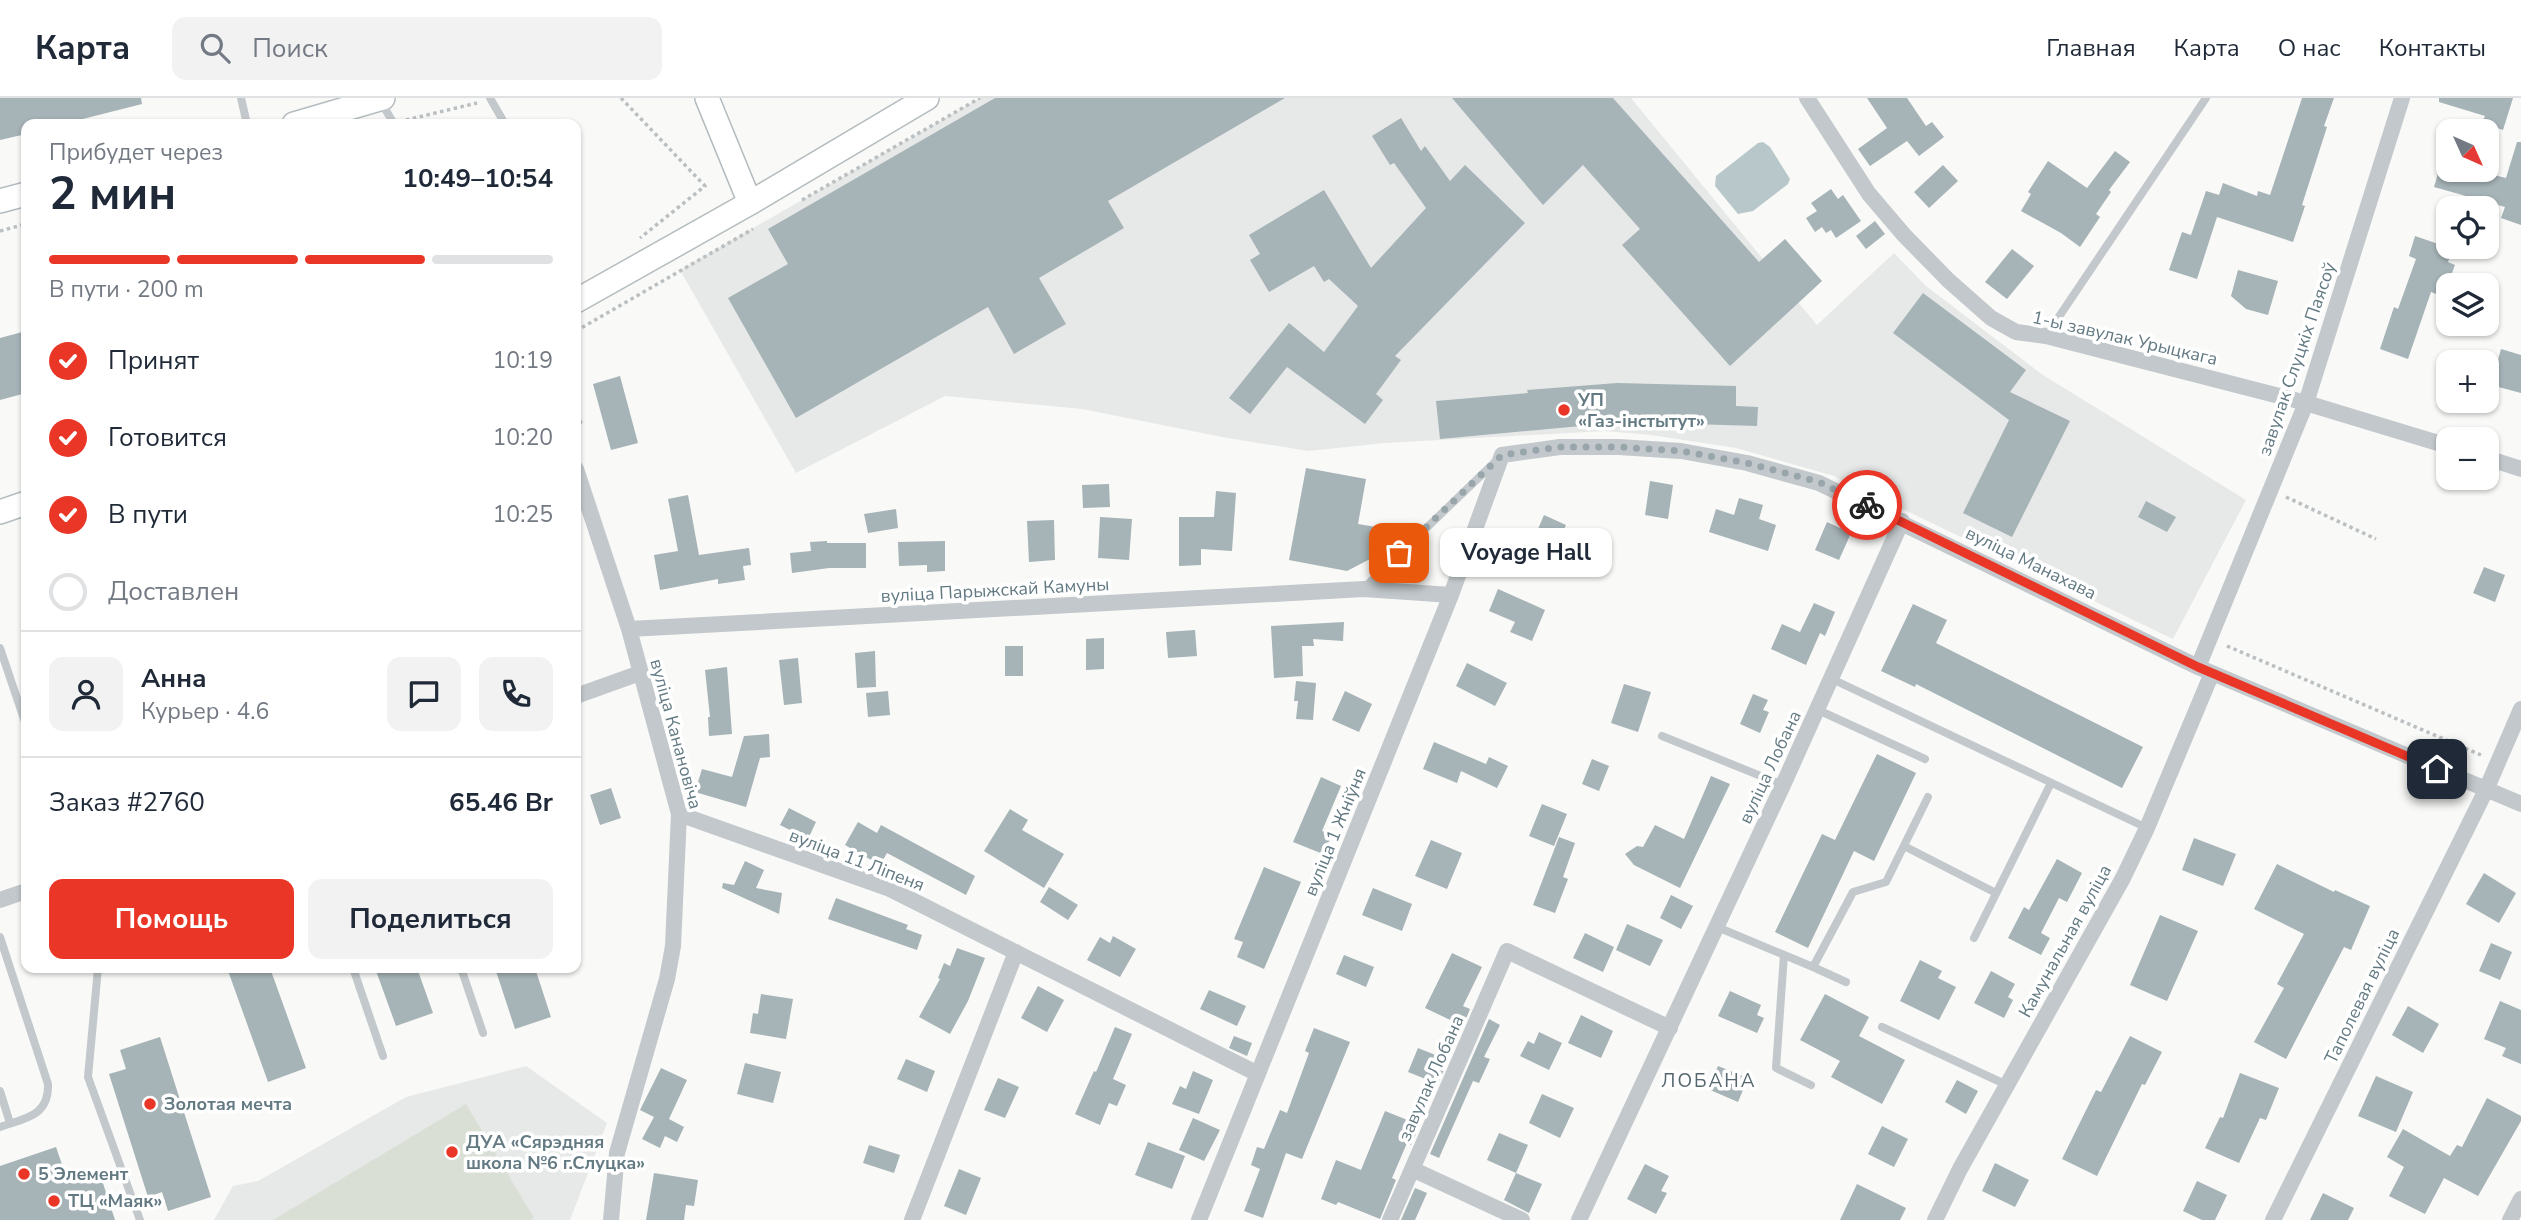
<!DOCTYPE html>
<html lang="ru">
<head>
<meta charset="utf-8">
<style>
	:root { --surface:#fff; --page:#f2f2f3; --text:#1f2937; --muted:#747a83; --line:#e0e1e3; --accent:#ea3627 }
	body { margin:0; font-family:"Nunito Sans",sans-serif; background:var(--page); color:var(--text); height:100vh; display:flex; flex-direction:column; font-size:26px; white-space:nowrap }
	* { box-sizing:border-box; margin:0 }
	p { font-size:23px; color:var(--muted) }
	.icon { flex:none; width:38px; height:38px; fill:none; stroke:currentColor; stroke-width:2; stroke-linecap:round; stroke-linejoin:round }
	.map { position:relative; flex:1; overflow:hidden }
	.drawer { position:absolute; left:21px; top:21px; width:560px; height:854px; display:flex; flex-direction:column; background:var(--surface); border-radius:14px; box-shadow:0 2px 5px #0004 }
	.drawer>* { flex:none }
	.needle { width:46px; rotate:135deg }
	.tools { position:absolute; left:2436px; top:21px; display:grid; gap:14px }
	.tools a { display:grid; place-items:center; width:63px; height:63px; border-radius:14px; background:var(--surface); box-shadow:0 2px 5px #0004; font-size:35px }
	.pin { position:absolute; display:grid; place-items:center; width:60px; height:60px; color:#fff; margin:-30px; border-radius:14px; box-shadow:0 4px 10px #0006 }
	.courier { position:absolute; display:grid; place-items:center; width:70px; height:70px; margin:-35px; border:5px solid #ea3627; border-radius:50%; background:#fff; color:#222; box-shadow:0 2px 9px #0007 }
	.bubble { position:absolute; height:49px; border-radius:14px; background:var(--surface); box-shadow:0 2px 5px #0004; font-size:23px; font-weight:700; line-height:49px; text-align:center }
	.headline em { font-style:normal; font-weight:700 }
	.headline div { display:flex; flex-direction:column-reverse }
	.headline { display:flex; align-items:center; justify-content:space-between; height:119px; padding:0 28px }
	h1 { font-size:46px; font-weight:700; line-height:52px }
	.bar { display:grid; grid-template-columns:repeat(4,1fr); gap:10px 7px; align-content:center; height:84px; padding:0 28px }
	.bar i { height:9px; border-radius:5px; background:var(--line) }
	.bar .on { background:var(--accent) }
	.bar p { grid-column:span 4 }
	.line { display:flex; align-items:center; gap:18px; padding:0 28px; border-top:2px solid var(--line) }
	.line div { flex:1 }
	.round { display:grid; place-items:center; flex:none; width:74px; height:74px; border-radius:14px; background:var(--page) }
	ol { padding:0 28px; list-style:none }
	li { display:flex; align-items:center; gap:21px; height:77px }
	li p { margin-inline-start:auto }
	li .icon { padding:7px; border-radius:50%; background:var(--accent); color:#fff; stroke-width:4 }
	li:last-child { color:var(--muted) }
	li i { width:38px; height:38px; border:4px solid var(--line); border-radius:50% }
	.cta { display:flex; gap:14px; margin-top:auto; padding:14px 28px }
	.cta a { flex:1; height:80px; border-radius:14px; background:var(--accent); color:#fff; font-size:28px; font-weight:700; line-height:80px; text-align:center }
	.cta a+a { background:var(--page); color:var(--text) }
	header { display:flex; align-items:center; gap:42px; box-sizing:border-box; height:98px; padding:0 35px; background:var(--surface); border-bottom:2px solid var(--line) }
	header strong { font-size:33px }
	nav { display:flex; gap:38px; margin-inline-start:auto; font-size:24px }
	.search { width:490px; height:63px; background:var(--page); display:flex; align-items:center; gap:18px; box-sizing:border-box; padding:0 24px; border-radius:14px; color:var(--muted); font-size:26px }
	.map>svg:first-child { display:block }
	.built { fill:#e7e9e8 }
	.green { fill:#dadfd6 }
	.water { fill:#b8c8ca }
	.building { fill:#a6b3b7 }
	.lines { fill:none; stroke-linecap:round; stroke-linejoin:round }
	.secondary-casing { stroke:#b4bcc0; stroke-width:26 }
	.path { stroke:#babfc1; stroke-width:3.5; stroke-dasharray:3.5 3.5; stroke-linecap:butt }
	.lane { stroke:#c2c8cb; stroke-width:8 }
	.street { stroke:#c2c8cb; stroke-width:16 }
	.secondary { stroke:#fff; stroke-width:23 }
	.done { stroke:#98a6ac; stroke-width:7; stroke-dasharray:0 12.6 }
	.route { stroke:#ea3627; stroke-width:9 }
	.poi-dot { fill:#ea3627; stroke:#fff; stroke-width:2.5 }
	.labels { text-anchor:middle; dominant-baseline:central; stroke-width:7; stroke-linejoin:round; paint-order:stroke }
	.street-label { font-size:18px; fill:#637a83; stroke:#fff }
	.poi-label { font-size:18px; font-weight:bold; fill:#637a83; stroke:#fff; text-anchor:start }
	.neighbourhood-label { font-size:19px; letter-spacing:2px; fill:#56676e; stroke:#fff }
</style>
</head>
<body>
<header>
<strong>Карта</strong>
<div class="search"><svg class="icon" aria-label="search" viewBox="0 0 24 24"><circle cx="10" cy="10" r="6"/><path d="M15 15l6 6"/></svg>Поиск</div>
<nav><a>Главная</a><a>Карта</a><a>О нас</a><a>Контакты</a></nav>
</header>
<div class="map">
<svg width="2521" height="1122" viewBox="0 0 2521 1122">
	<rect width="100%" height="100%" fill="#f9f9f7"/>
	<path class="built" d="M980 0H1631L1817 227 1894 155 1926 188 2043 277 2246 402 2173 541 1834 378 1736 350 1651 337 1605 333 1385 345 1308 353 1222 339 1082 311 945 298 796 375 680 172Z
		M526 968 607 1025 570 1122H214L233 1088 258 1083 406 999Z"/>
	<path class="green" d="M466 1006 534 1120 530 1122H273Z"/>
	<path class="water" d="M1763 44 1770 49 1790 81 1788 86 1753 113 1738 116 1715 88 1716 78 1758 45Z"/>
	<path class="building" d="M0 0H141L142 6 63 26H26V36L0 42Z
		M995 0H1285L1108 103 1124 130 1039 180 1066 226 1014 256 988 209 796 320 728 200 788 166 768 131Z
		M1452 0H1613L1759 164 1785 141 1822 183 1730 268 1622 147 1640 131 1583 67 1543 107Z
		M1867 0H1907L1926 28 1932 24 1944 39 1919 58 1907 43 1870 68 1858 51 1887 30Z
		M2302 0H2334L2324 28 2327 29 2302 107 2305 108 2293 144 2217 119 2197 181 2169 172 2182 134 2191 137 2206 93 2219 97 2223 85 2257 98 2258 93 2270 97Z
		M2439 0H2513L2503 32 2482 25 2485 18 2439 4Z
		M1401 20 1421 53 1425 48 1450 83 1465 67 1525 125 1395 258 1401 262 1376 296 1383 302 1365 326 1287 269 1250 316 1229 300 1289 225 1324 254 1358 208 1329 181 1324 184 1314 168 1269 194 1250 162 1260 156 1249 137 1324 92 1371 170 1426 110 1394 65 1390 67 1372 38Z
		M2517 44H2521V127L2501 120 2505 109 2434 89 2439 72H2474L2506 80Z
		M2115 53 2130 64 2109 92 2111 94 2096 116 2100 119 2080 149 2061 135 2021 113 2031 96 2028 94 2048 63 2087 90Z
		M1943 67 1958 83 1929 110 1914 94Z
		M1831 91 1838 101 1843 97 1861 123 1836 140 1831 132 1826 135 1822 129 1815 134 1806 120 1817 113 1811 105Z
		M1875 123 1885 136 1866 151 1856 138Z
		M2415 138 2453 151 2448 164 2455 167 2448 186V194L2443 192 2441 198 2431 194 2408 261 2380 251 2394 209 2398 211 2416 161 2409 158Z
		M2012 151 2034 168 2007 201 1985 184Z
		M2238 172 2278 183 2268 217 2246 211 2231 198Z
		M1923 195 2026 272 2010 294 2070 323 2012 439 1963 415 2009 322 1893 235Z
		M26 233V295L0 302V240Z
		M2501 251 2521 257V295L2491 287Z
		M620 278 638 345 611 352 593 286Z
		M1617 285 1736 288V308L1758 309 1757 328 1625 324 1440 341 1436 303 1528 295 1527 292Z
		M1306 370 1366 381 1358 426 1376 429 1370 461 1347 473 1289 462Z
		M1650 383 1673 387 1668 421 1645 417Z
		M1109 386 1110 409 1083 410 1082 387Z
		M1216 393 1236 395 1232 453 1201 451V467L1179 468V419H1214Z
		M688 397 699 457 749 450 751 467 743 468 745 482 718 486V481L660 492 654 457 678 453 668 401Z
		M1739 400 1763 407 1759 421 1776 427 1768 453 1709 434 1716 411 1734 417Z
		M2146 403 2176 419 2167 434 2138 419Z
		M896 411 898 430 868 435 864 416Z
		M1544 417 1566 427 1554 455 1532 445Z
		M1100 419 1132 421 1129 462 1098 460Z
		M1054 422 1055 462 1029 464 1027 423Z
		M1827 424 1851 435 1839 462 1815 452Z
		M827 443V445H866V470H829L792 475 790 455 811 453 810 444Z
		M945 443V473L927 474V467L899 468 898 444Z
		M2484 469 2505 477 2495 504 2473 495Z
		M1498 491 1545 512 1532 543 1510 534 1515 524 1489 513Z
		M1814 505 1835 514 1825 538 1820 535 1806 567 1771 551 1782 526 1800 534Z
		M1913 506 1947 522 1936 545 2143 649 2122 690 1916 586 1915 589 1881 573Z
		M1344 524 1343 543 1313 541 1314 548H1302L1303 578 1274 580 1271 528Z
		M1195 532 1197 558 1168 560 1166 534Z
		M1104 540V571L1086 572V541Z
		M1005 548H1023V578H1005Z
		M875 553 876 589 857 590 855 555Z
		M798 560 802 605 784 607 779 562Z
		M1467 565 1507 585 1495 608 1456 588Z
		M727 569 732 636 709 638 708 619H710L705 572Z
		M1296 583 1316 585 1313 622 1296 621 1298 603H1294Z
		M1624 586 1651 594 1638 634 1611 625Z
		M888 593 890 617 868 619 866 595Z
		M1345 593 1372 606 1359 634 1332 622Z
		M1753 596 1768 602 1763 612 1769 614 1760 635 1740 626Z
		M769 636 770 659 760 660 746 709 695 694 702 671 732 679 744 638Z
		M1434 644 1486 666 1489 659 1508 668 1497 690 1461 673 1457 685 1423 671Z
		M1877 656 1916 675 1874 763 1854 753 1808 850 1775 834 1822 736 1835 742Z
		M1592 661 1609 668 1599 693 1582 686Z
		M1711 678 1730 686 1680 790 1634 767 1625 756 1637 748 1643 749 1655 727 1684 741Z
		M1321 679 1341 688 1322 733 1332 737 1323 756 1293 744Z
		M611 690 621 720 600 727 590 697Z
		M1542 706 1567 716 1554 748 1529 738Z
		M789 710 816 724 808 741 780 727Z
		M1010 711 1028 722 1022 732 1064 756 1044 790 984 753Z
		M858 724 877 735 881 727 975 778 966 797 887 755 880 767 845 747Z
		M1559 739 1575 745 1563 779 1568 781 1555 815 1533 807Z
		M2194 740 2236 756 2223 788 2182 772Z
		M1431 742 1462 755 1447 791 1415 778Z
		M2057 761 2082 775 2067 804 2059 800 2041 835 2050 840 2041 857 2008 840 2024 809 2029 812Z
		M745 763 764 772 756 790 782 795 779 816 722 790 723 785 734 787Z
		M2277 766 2334 794 2335 792 2370 808 2351 852 2344 849 2286 961 2254 944 2284 890 2277 886 2304 836 2254 811Z
		M1264 769 1301 784 1264 871 1237 859 1243 844 1234 841Z
		M2484 775 2516 795 2499 825 2466 806Z
		M1049 789 1078 807 1068 822 1040 804Z
		M1373 790 1412 806 1402 833 1362 817Z
		M1671 797 1693 808 1681 831 1660 820Z
		M836 800 908 827 906 831 922 837 917 852 828 821Z
		M2160 817 2198 833 2167 903 2130 887Z
		M1627 826 1663 842 1650 868 1616 852Z
		M1585 835 1614 849 1603 874 1573 860Z
		M1113 838 1136 851 1120 879 1087 862 1100 839 1110 845Z
		M2491 845 2512 854 2500 882 2479 873Z
		M957 850 985 860 968 903 950 936 919 919 940 881 938 880 944 865 950 868Z
		M1452 855 1482 869 1463 908 1470 911 1463 928 1425 910Z
		M1344 857 1374 869 1366 889 1336 876Z
		M1920 862 1942 873 1938 880 1956 889 1939 922 1900 903Z
		M227 870H270L306 970 268 984Z
		M375 870H417L433 915 396 928Z
		M495 870H535L551 919 515 931Z
		M1991 873 2015 886 2008 899 2013 902 2004 920 1974 905Z
		M1038 888 1064 902 1047 934 1021 920Z
		M1209 892 1246 908 1237 928 1200 911Z
		M1730 893 1761 907 1757 917 1764 920 1757 935 1718 918Z
		M761 896 793 901 786 941 750 935 753 915 758 916Z
		M1825 896 1869 919 1859 938 1905 962 1882 1006 1831 979 1840 963 1800 942Z
		M2500 903 2521 912V966L2502 958 2506 950 2484 941Z
		M2408 908 2439 926 2423 955 2392 937Z
		M1581 917 1613 933 1601 960 1568 945Z
		M1489 921 1500 927 1484 959 1490 961 1479 985 1473 983 1439 1060 1430 1056Z
		M1115 929 1132 936 1113 981 1126 987 1117 1008 1109 1005 1100 1027 1075 1016 1094 973 1096 974Z
		M1314 930 1350 944 1302 1061 1286 1055 1263 1120 1244 1113 1260 1071 1251 1067 1257 1049 1264 1051 1280 1012 1287 1015 1309 955 1305 953Z
		M1539 934 1562 945 1549 972 1520 958 1528 943 1534 946Z
		M1234 938 1252 945 1247 958 1229 950Z
		M2130 938 2162 954 2145 987 2142 986 2097 1078 2062 1061 2096 992 2101 994Z
		M160 939 211 1099 168 1113 162 1094 148 1099 109 976 126 971 120 952Z
		M1418 950 1448 962 1438 986 1408 974Z
		M906 961 935 973 927 994 897 981Z
		M745 965 781 974 773 1005 737 996Z
		M1718 968 1748 980 1738 1004 1708 991Z
		M661 970 687 982 669 1021 684 1029 677 1044 665 1038 660 1050 642 1041 654 1019 640 1012Z
		M1193 973 1213 982 1199 1016 1172 1006 1180 988 1186 991Z
		M2240 975 2279 990 2266 1022 2260 1020 2239 1065 2205 1050 2220 1019 2223 1020Z
		M2376 978 2413 994 2396 1034 2358 1018Z
		M998 980 1019 989 1005 1020 984 1012Z
		M1957 982 1978 993 1966 1016 1945 1004Z
		M1542 996 1574 1010 1560 1040 1529 1025Z
		M2487 1000 2521 1018V1023L2478 1098 2444 1080 2425 1116 2389 1098 2404 1069 2387 1059 2403 1031 2450 1058 2457 1047 2462 1049Z
		M1385 1013 1420 1027 1411 1047 1407 1045 1392 1080 1396 1082 1380 1121 1338 1104 1336 1107 1321 1101 1336 1062 1361 1072Z
		M1193 1020 1220 1032 1204 1063 1179 1052Z
		M1882 1028 1908 1041 1894 1069 1868 1056Z
		M1499 1035 1528 1047 1516 1075 1487 1062Z
		M1148 1044 1185 1058 1172 1091 1135 1077Z
		M869 1047 900 1057 894 1075 863 1065Z
		M56 1049 68 1084 99 1073 115 1122H0V1068Z
		M1995 1065 2029 1082 2015 1109 1982 1093Z
		M1645 1066 1669 1078 1661 1093 1667 1095 1656 1116 1627 1101Z
		M959 1071 981 1080 966 1117 944 1108Z
		M654 1075 698 1082 694 1108 686 1107 684 1122H646Z
		M1516 1075 1542 1086 1529 1115 1504 1102Z
		M2197 1083 2227 1097 2215 1122H2202L2183 1113Z
		M1857 1086 1906 1110 1900 1122H1840Z
		M1415 1090 1427 1095 1415 1122H1401Z
		M2323 1095 2354 1110 2348 1122H2310Z"/>
	<g class="lines">
		<g class="secondary-casing">
			<path id="secondary" d="M707 0 750 105
				M294 26 383 0
				M0 103 26 96
				M576 203 750 105 927 0
				M0 414 26 405"/>
		</g>
		<path class="path" d="M621 0 705 88 640 140
			M406 22 477 5
			M802 102 980 0
			M0 133 26 126
			M576 233 753 131
			M576 309 582 329
			M2286 399 2376 441
			M2227 548 2481 657"/>
		<path class="lane" d="M241 0 247 26
			M490 0 505 26
			M381 4 394 26
			M2046 238 2206 0
			M1365 489 1495 364
			M0 550 26 627
			M1832 581 2147 730
			M1818 612 1925 661
			M1662 638 1783 687
			M1904 748 1996 795
			M1717 829 1813 869 1853 794 1886 784 1928 699
			M0 839 48 986C49 1018 26 1020 0 1029
			M1974 840 2051 685
			M1784 857 1776 970 1811 987
			M1813 869 1846 884
			M98 870 88 979 140 1122
			M353 870 383 958
			M461 870 483 935
			M1882 929 2007 987
			M0 993 10 1025"/>
		<path class="street" d="M1807 0 1869 96 1904 137 1948 182 1991 220 2016 234 2046 238 2306 305 2448 348
			M2487 360 2521 371
			M576 371 629 531 679 716 673 848 667 881 617 1055 611 1122
			M629 531 1364 491 1451 497
			M2198 569 2306 305 2402 0
			M576 598 640 575
			M679 716 890 791 1258 976
			M0 802 26 793
			M1412 1071 1522 1122
			M912 1122 1016 854
			M1199 1122 1451 497 1502 357 1560 349H1619L1681 353 1747 365 1819 385 2198 569 2521 706
			M1390 1122 1507 853 1670 930
			M1579 1122 1783 687 1902 423
			M1935 1122 1960 1071 2123 780 2147 730 2212 575
			M2273 1122 2486 692 2521 611
			M2510 1122 2521 1101"/>
		<use href="#secondary" class="secondary"/>
	</g>
	<g class="lines">
		<path class="done" d="M1399 455 1502 357 1560 349H1619L1681 353 1747 365 1819 384 1867 407"/>
		<path class="route" d="M1867 407 2198 569 2437 671"/>
	</g>
	<g class="poi-dot">
		<circle cx="1564" cy="312" r="7"/>
		<circle cx="150" cy="1006" r="7"/>
		<circle cx="452" cy="1054" r="7"/>
		<circle cx="24" cy="1076" r="7"/>
		<circle cx="54" cy="1103" r="7"/>
	</g>
	<g class="labels">
		<g class="street-label">
			<text transform="translate(2125 240) rotate(13)">1-ы завулак Урыцкага</text>
			<text transform="translate(2297 261) rotate(-71)">завулак Слуцкіх Паясоў</text>
			<text transform="translate(2031 465) rotate(26)">вуліца Манахава</text>
			<text transform="translate(995 492) rotate(-3)">вуліца Парыжскай Камуны</text>
			<text transform="translate(676 636) rotate(75)">вуліца Канановіча</text>
			<text transform="translate(1770 669) rotate(-65)">вуліца Лобана</text>
			<text transform="translate(1335 734) rotate(-68)">вуліца 1 Жніўня</text>
			<text transform="translate(857 762) rotate(21)">вуліца 11 Ліпеня</text>
			<text transform="translate(2065 843) rotate(-61)">Камунальная вуліца</text>
			<text transform="translate(2362 898) rotate(-64)">Таполевая вуліца</text>
			<text transform="translate(1431 980) rotate(-66)">завулак Лобана</text>
		</g>
		<g class="poi-label">
			<text x="1578" y="302">УП<tspan x="1578" dy="21">«Газ-інстытут»</tspan></text>
			<text x="164" y="1006">Золотая мечта</text>
			<text x="466" y="1044">ДУА «Сярэдняя<tspan x="466" dy="21">школа №6 г.Слуцка»</tspan></text>
			<text x="38" y="1076">5 Элемент</text>
			<text x="68" y="1103">ТЦ «Маяк»</text>
		</g>
		<g class="neighbourhood-label">
			<text x="1709" y="983">ЛОБАНА</text>
		</g>
	</g>
</svg>
<div class="tools">
<a><svg class="needle" viewBox="-14 -14 28 28"><path d="M0-13l5 13h-10z" fill="#e53935"/><path d="M0 13l5-13h-10z" fill="#747a83"/></svg></a>
<a><svg class="icon" aria-label="locate" viewBox="0 0 24 24"><circle cx="12" cy="12" r="6"/><path d="M12 2v4M12 18v4M2 12h4M18 12h4"/></svg></a>
<a><svg class="icon" aria-label="layers" viewBox="0 0 24 24"><path d="M12 4l9 5-9 5-9-5zM3 14l9 5 9-5"/></svg></a>
<a>+</a>
<a>−</a>
</div>
<div class="pin" style="left:1399px;top:455px;background:#ea580c"><svg class="icon" aria-label="bag" viewBox="0 0 24 24"><path d="M5 8h14l-1 12H6zM9 8a3 3 0 0 1 6 0"/></svg></div>
<div class="pin" style="left:2437px;top:671px;background:#1f2937"><svg class="icon" aria-label="home" viewBox="0 0 24 24"><path d="M3 11l9-7 9 7M6 9v11h12V9"/></svg></div>
<div class="courier" style="left:1867px;top:407px"><svg class="icon" aria-label="bike" viewBox="0 0 24 24"><circle cx="6" cy="16" r="4"/><circle cx="18" cy="16" r="4"/><path d="M6 16l4-8h5l3 8M10 8l3 8H6M13 5h3"/></svg></div>
<div class="bubble" style="left:1440px;top:430px;width:172px">Voyage Hall</div>
<section class="drawer">
<div class="headline"><div><h1>2 мин</h1><p>Прибудет через</p></div><em>10:49–10:54</em></div>
<div class="bar"><i class="on"></i><i class="on"></i><i class="on"></i><i></i><p>В пути · 200 m</p></div>
<ol>
<li><svg class="icon" aria-label="check" viewBox="0 0 24 24"><path d="M5 12l5 5 9-10"/></svg>Принят<p>10:19</p></li>
<li><svg class="icon" aria-label="check" viewBox="0 0 24 24"><path d="M5 12l5 5 9-10"/></svg>Готовится<p>10:20</p></li>
<li><svg class="icon" aria-label="check" viewBox="0 0 24 24"><path d="M5 12l5 5 9-10"/></svg>В пути<p>10:25</p></li>
<li><i></i>Доставлен</li>
</ol>
<div class="line" style="height:126px"><a class="round"><svg class="icon" aria-label="person" viewBox="0 0 24 24"><circle cx="12" cy="8" r="4"/><path d="M4 21q1-7 8-7t8 7"/></svg></a><div><b>Анна</b><p>Курьер · 4.6</p></div><a class="round"><svg class="icon" aria-label="chat" viewBox="0 0 24 24"><path d="M4 5h16v11H9l-5 4z"/></svg></a><a class="round"><svg class="icon" aria-label="phone" viewBox="0 0 24 24"><path d="M5 4h4l2 5-3 2q2 4 5 5l2-3 5 2v4C11 20 4 13 5 4z"/></svg></a></div>
<div class="line" style="height:91px"><div>Заказ #2760</div><b>65.46 Br</b></div>
<div class="cta"><a>Помощь</a><a>Поделиться</a></div>
</section>
</div>
</body>
</html>
